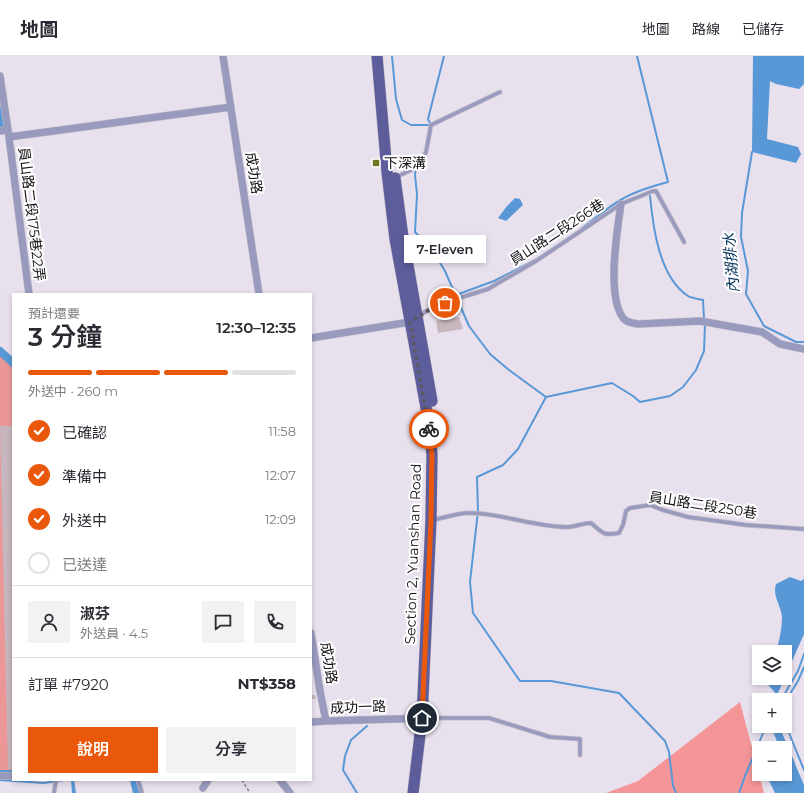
<!DOCTYPE html>
<html lang="zh-TW">
<head>
<meta charset="utf-8">
<style>
	:root { --surface:#fff; --page:#f2f2f3; --text:#2b2b33; --muted:#7c7c81; --line:#e1e1e2; --accent:#ea580c }
	body { margin:0; font-family:Montserrat,"Noto Sans TC",sans-serif; background:var(--page); color:var(--text); height:100vh; display:flex; flex-direction:column; font-size:15px; white-space:nowrap }
	* { box-sizing:border-box; margin:0 }
	p { font-size:13px; color:var(--muted) }
	.icon { flex:none; width:22px; height:22px; fill:none; stroke:currentColor; stroke-width:2; stroke-linecap:round; stroke-linejoin:round }
	.map { position:relative; flex:1; overflow:hidden }
	.side { position:absolute; left:12px; top:237px; width:300px; height:488px; display:flex; flex-direction:column; background:var(--surface); border-radius:0px; box-shadow:0 2px 6px #0003 }
	.side>* { flex:none }
	.tools { position:absolute; left:752px; top:589px; display:grid; gap:8px }
	.tools a { display:grid; place-items:center; width:40px; height:40px; border-radius:0px; background:var(--surface); box-shadow:0 2px 6px #0003; font-size:20px }
	.pin { position:absolute; display:grid; place-items:center; width:34px; height:34px; color:#fff; margin:-17px; border:2px solid #fff; border-radius:50%; box-shadow:0 1px 4px #0007 }
	.courier { position:absolute; display:grid; place-items:center; width:40px; height:40px; margin:-20px; border:3px solid #ea580c; border-radius:50%; background:#fff; color:#222; box-shadow:0 1px 5px #0007 }
	.bubble { position:absolute; height:28px; border-radius:0px; background:var(--surface); box-shadow:0 2px 6px #0003; font-size:13px; font-weight:600; line-height:28px; text-align:center }
	.headline em { font-style:normal; font-weight:600 }
	.headline div { display:flex; flex-direction:column-reverse }
	.headline { display:flex; align-items:center; justify-content:space-between; height:68px; padding:0 16px }
	h1 { font-size:26px; font-weight:600; line-height:30px }
	.bar { display:grid; grid-template-columns:repeat(4,1fr); gap:6px 4px; align-content:center; height:48px; padding:0 16px }
	.bar i { height:5px; border-radius:3px; background:var(--line) }
	.bar .current { background:var(--accent) }
	.bar p { grid-column:span 4 }
	.line { display:flex; align-items:center; gap:10px; padding:0 16px; border-top:1px solid var(--line) }
	.line div { flex:1 }
	.round { display:grid; place-items:center; flex:none; width:42px; height:42px; border-radius:0px; background:var(--page) }
	ol { padding:0 16px; list-style:none }
	li { display:flex; align-items:center; gap:12px; height:44px }
	li p { margin-inline-start:auto }
	li .icon { padding:4px; border-radius:50%; background:var(--accent); color:#fff; stroke-width:4 }
	li:last-child { color:var(--muted) }
	li i { width:22px; height:22px; border:2px solid var(--line); border-radius:50% }
	.action { display:flex; gap:8px; margin-top:auto; padding:8px 16px }
	.action a { flex:1; height:46px; border-radius:0px; background:var(--accent); color:#fff; font-size:16px; font-weight:600; line-height:46px; text-align:center }
	.action a+a { background:var(--page); color:var(--text) }
	header { display:flex; align-items:center; gap:24px; box-sizing:border-box; height:56px; padding:0 20px; background:var(--surface); border-bottom:1px solid var(--line) }
	header strong { font-size:19px }
	nav { display:flex; gap:22px; margin-inline-start:auto; font-size:14px }
	.map>svg:first-child { display:block }
	.green { fill:#eb9697 }
	.forest { fill:#f49698 }
	.water { fill:#5998d6 }
	.lines { fill:none; stroke-linecap:round; stroke-linejoin:round }
	.stream { stroke:#5998d6; stroke-width:2 }
	.canal { stroke:#5998d6; stroke-width:8 }
	.building { fill:#c7b6be }
	.lane-casing { stroke:#c2bbc7; stroke-width:5 }
	.street-casing { stroke:#c2bbc7; stroke-width:8 }
	.primary-casing { stroke:#c2bbc7; stroke-width:12 }
	.path { stroke:#8a838d; stroke-width:1.5; stroke-dasharray:3 2; stroke-linecap:butt }
	.lane { stroke:#989bbe; stroke-width:3.5 }
	.street { stroke:#989bbe; stroke-width:7 }
	.primary { stroke:#5c5d9a; stroke-width:11 }
	.done { stroke:#5e5961; stroke-width:4; stroke-dasharray:0 7.2 }
	.route { stroke:#ea580c; stroke-width:5 }
	.poi-dot { fill:#6d7721; stroke:#fff; stroke-width:1.5 }
	.labels { text-anchor:middle; dominant-baseline:central; stroke-width:4; stroke-linejoin:round; paint-order:stroke }
	.poi-label { font-size:14px; fill:#131015; stroke:#fff; text-anchor:start }
	.street-label { font-size:14px; fill:#131015; stroke:#fff }
	.water-label { font-size:15px; font-style:italic; fill:#003058; stroke:#fff }
</style>
</head>
<body>
<header>
<strong>地圖</strong>
<nav><a>地圖</a><a>路線</a><a>已儲存</a></nav>
</header>
<div class="map">
<svg width="804" height="737" viewBox="0 0 804 737">
	<rect width="100%" height="100%" fill="#e9e0ee"/>
	<path class="green" d="M0 297 13 309V715H0Z"/>
	<path class="forest" d="M740 646 764 737H606L638 725Z"/>
	<path class="water" d="M753 0H804V28L799 33 776 28 770 25 767 83 798 91 801 98 796 107 752 96Z
		M515 142 520 143 523 149 506 165 498 162 507 150Z
		M790 521 801 525 804 523V578L785 621V596H776C779 586 782 572 782 561 781 549 772 540 776 528Z
		M766 622H785L777 639 765 625Z
		M790 696 804 729V737H775L766 719 767 718H785V701Z"/>
	<g class="lines">
		<path class="stream" d="M392 0 396 43 402 64 411 69H430
			M431 69 428 63 444 0
			M428 90 430 81
			M752 96 742 157 741 181 748 215 746 238 764 270 796 286H804
			M418 108 416 110 415 119 417 138 415 176 431 192 445 215 469 270 490 298 509 314 546 341 518 393 503 409 477 421 478 455 470 526 473 557 520 625H551L619 637 665 685 669 696 673 730 676 737
			M650 140C653 171 659 221 688 240 691 242 698 243 703 244L704 263
			M582 172C596 162 609 150 624 142 638 134 653 130 668 126L637 0
			M456 239 494 225 537 203
			M546 341 612 327 633 340 640 346 670 340 683 331 696 314 704 295 705 268
			M781 644 798 615 804 598
			M785 646 798 625 804 611
			M785 667 804 714
			M0 715H13
			M0 724 44 727 64 724
			M72 724 73 737
			M73 724 75 737
			M357 737 343 714 345 700 351 684 367 670
			M739 737 745 720 766 670"/>
		<path class="canal" d="M0 54 2 67H0
			M0 295 13 307
			M775 670 784 692
			M785 694 791 708
			M134 724 137 737"/>
	</g>
	<path class="building" d="M459 261 463 273 438 277 436 265Z
		M0 370H13V713H8Z
		M311 639H315L316 643H311Z"/>
	<g class="lines">
		<g class="lane-casing">
			<path id="lane" d="M396 121 418 111 426 96 431 69 500 36
				M418 260 437 249 488 233 536 205 621 148 653 135H656L684 186
				M432 464C444 462 457 457 469 457 502 457 534 471 567 471 575 471 583 467 591 467 603 477 603 480 619 477L623 469 626 455 630 452 650 449 663 454 688 461 746 469 804 473
				M429 662H489L550 681 580 683V699
				M138 724 142 737
				M54 737 56 724"/>
		</g>
		<g class="street-casing">
			<path id="street" d="M223 0 259 238
				M0 20 9 81 29 238
				M0 75 8 74
				M9 81 231 51
				M621 148C617 174 606 243 624 263 628 267 633 267 638 268L700 265 762 276 780 288 804 293
				M311 282 410 266 414 263
				M311 577 320 635 326 665
				M311 666 326 665 429 662
				M0 720H13
				M280 724 290 737
				M203 732 208 724"/>
		</g>
		<g class="primary-casing">
			<path id="primary" d="M377 0 387 116 395 183 429 368 432 399 431 464 422 662 413 737
				M395 122 403 181 432 345"/>
		</g>
		<path class="path" d="M242 724 250 737"/>
		<use href="#lane" class="lane"/>
		<use href="#street" class="street"/>
		<use href="#primary" class="primary"/>
	</g>
	<g class="lines">
		<path class="done" d="M429 373 410 266 437 249 445 247"/>
		<path class="route" d="M422 662 431 464 432 399 429 373"/>
	</g>
	<rect class="poi-dot" x="372" y="103" width="8" height="8" rx="2"/>
	<g class="labels">
		<g class="poi-label">
			<text x="384" y="107">下深溝</text>
		</g>
		<g class="street-label">
			<text transform="translate(254 117) rotate(81)">成功路</text>
			<text transform="translate(32 158) rotate(83)">員山路二段175巷22弄</text>
			<text transform="translate(557 176) rotate(-33)">員山路二段266巷</text>
			<text transform="translate(703 449) rotate(9)">員山路二段250巷</text>
			<text transform="translate(413 498) rotate(-88)">Section 2, Yuanshan Road</text>
			<text transform="translate(329 607) rotate(81)">成功路</text>
			<text transform="translate(358 651) rotate(-2)">成功一路</text>
		</g>
		<g class="water-label">
			<text transform="translate(731 207) rotate(-95)">內湖排水</text>
		</g>
	</g>
</svg>
<div class="tools">
<a><svg class="icon" aria-label="layers" viewBox="0 0 24 24"><path d="M12 4l9 5-9 5-9-5zM3 14l9 5 9-5"/></svg></a>
<a>+</a>
<a>−</a>
</div>
<div class="pin" style="left:445px;top:247px;background:#ea580c"><svg class="icon" aria-label="bag" viewBox="0 0 24 24"><path d="M5 8h14l-1 12H6zM9 8a3 3 0 0 1 6 0"/></svg></div>
<div class="pin" style="left:422px;top:662px;background:#1f2937"><svg class="icon" aria-label="home" viewBox="0 0 24 24"><path d="M3 11l9-7 9 7M6 9v11h12V9"/></svg></div>
<div class="courier" style="left:429px;top:373px"><svg class="icon" aria-label="bike" viewBox="0 0 24 24"><circle cx="6" cy="16" r="4"/><circle cx="18" cy="16" r="4"/><path d="M6 16l4-8h5l3 8M10 8l3 8H6M13 5h3"/></svg></div>
<div class="bubble" style="left:404px;top:179px;width:82px">7-Eleven</div>
<section class="side">
<div class="headline"><div><h1>3 分鐘</h1><p>預計還要</p></div><em>12:30–12:35</em></div>
<div class="bar"><i class="current"></i><i class="current"></i><i class="current"></i><i></i><p>外送中 · 260 m</p></div>
<ol>
<li><svg class="icon" aria-label="check" viewBox="0 0 24 24"><path d="M5 12l5 5 9-10"/></svg>已確認<p>11:58</p></li>
<li><svg class="icon" aria-label="check" viewBox="0 0 24 24"><path d="M5 12l5 5 9-10"/></svg>準備中<p>12:07</p></li>
<li><svg class="icon" aria-label="check" viewBox="0 0 24 24"><path d="M5 12l5 5 9-10"/></svg>外送中<p>12:09</p></li>
<li><i></i>已送達</li>
</ol>
<div class="line" style="height:72px"><a class="round"><svg class="icon" aria-label="person" viewBox="0 0 24 24"><circle cx="12" cy="8" r="4"/><path d="M4 21q1-7 8-7t8 7"/></svg></a><div><b>淑芬</b><p>外送員 · 4.5</p></div><a class="round"><svg class="icon" aria-label="chat" viewBox="0 0 24 24"><path d="M4 5h16v11H9l-5 4z"/></svg></a><a class="round"><svg class="icon" aria-label="phone" viewBox="0 0 24 24"><path d="M5 4h4l2 5-3 2q2 4 5 5l2-3 5 2v4C11 20 4 13 5 4z"/></svg></a></div>
<div class="line" style="height:52px"><div>訂單 #7920</div><b>NT$358</b></div>
<div class="action"><a>說明</a><a>分享</a></div>
</section>
</div>
</body>
</html>
